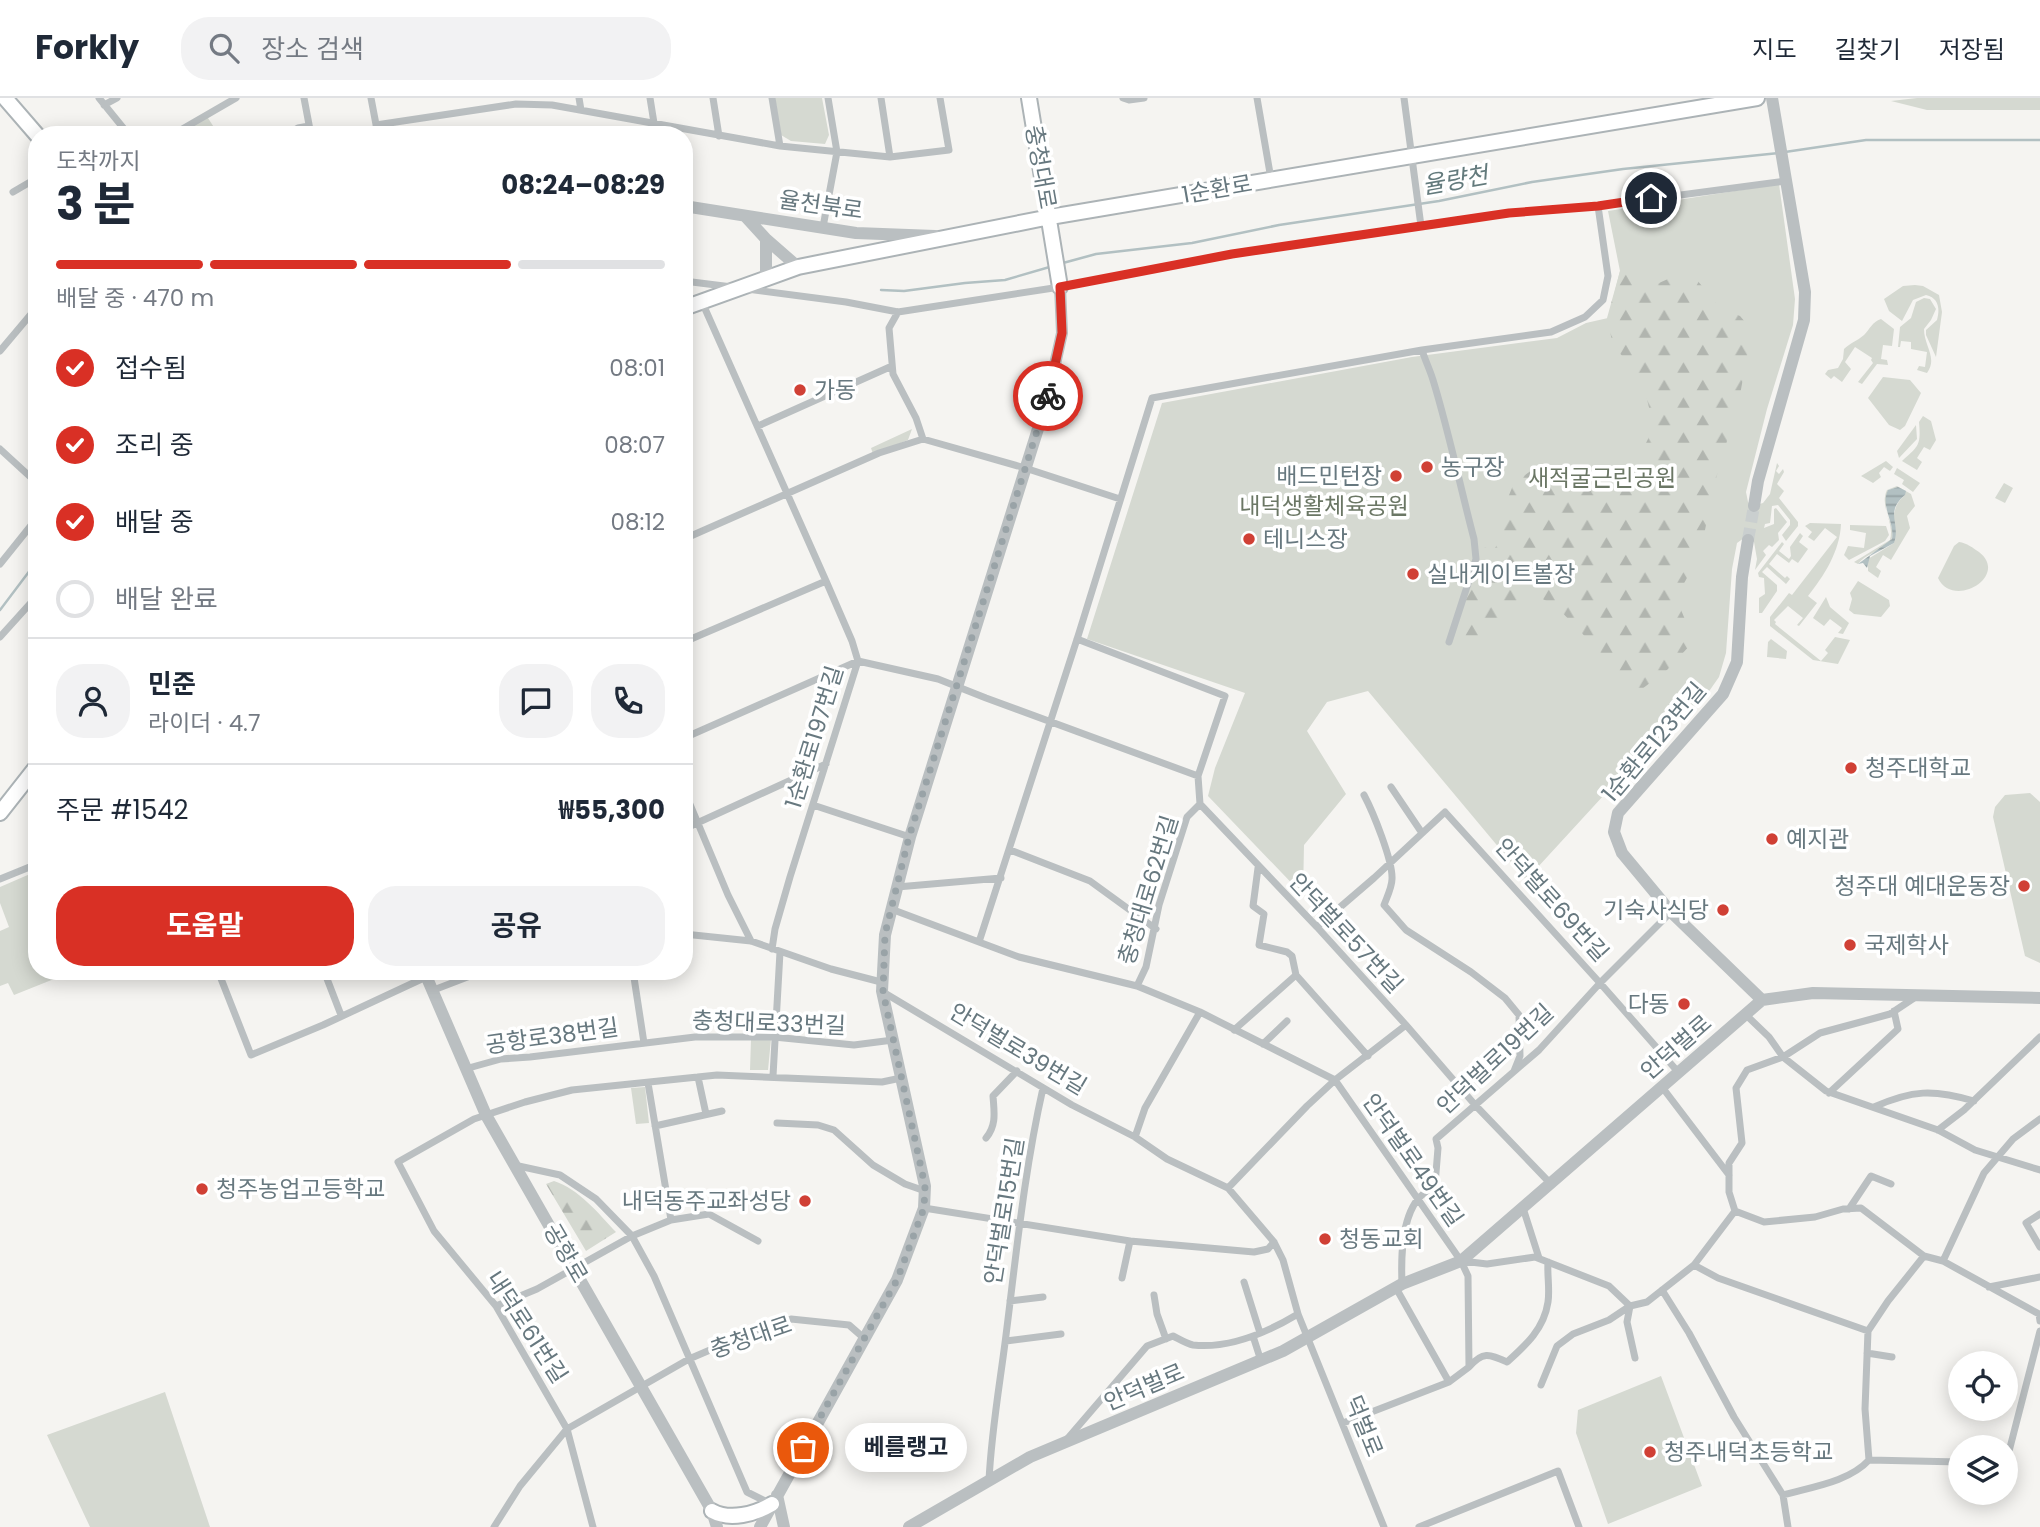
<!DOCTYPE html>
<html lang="ko">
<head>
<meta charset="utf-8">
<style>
	:root { --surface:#fff; --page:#f2f2f3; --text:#1f2937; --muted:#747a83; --line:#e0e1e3; --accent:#d93025 }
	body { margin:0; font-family:Poppins,"Noto Sans KR",sans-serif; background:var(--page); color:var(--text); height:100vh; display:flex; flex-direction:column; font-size:26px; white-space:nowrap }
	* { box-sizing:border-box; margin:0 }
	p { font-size:23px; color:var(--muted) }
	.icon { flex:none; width:38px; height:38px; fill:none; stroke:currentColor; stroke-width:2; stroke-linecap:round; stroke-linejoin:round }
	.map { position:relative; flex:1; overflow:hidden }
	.drawer { position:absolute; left:28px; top:28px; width:665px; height:854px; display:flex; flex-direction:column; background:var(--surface); border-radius:28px; box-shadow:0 4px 18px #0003 }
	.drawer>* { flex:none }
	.buttons { position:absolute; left:1948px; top:1253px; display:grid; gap:14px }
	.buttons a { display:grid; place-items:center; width:70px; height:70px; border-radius:50%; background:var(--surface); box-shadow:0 4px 18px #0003; font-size:35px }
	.pin { position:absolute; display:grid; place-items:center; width:60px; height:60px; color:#fff; margin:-30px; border:4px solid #fff; border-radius:50%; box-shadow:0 2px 7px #0007 }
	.courier { position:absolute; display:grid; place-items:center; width:70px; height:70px; margin:-35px; border:5px solid #d93025; border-radius:50%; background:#fff; color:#222; box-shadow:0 2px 9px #0007 }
	.bubble { position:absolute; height:49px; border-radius:24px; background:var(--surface); box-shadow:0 4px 18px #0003; font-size:23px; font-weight:700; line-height:49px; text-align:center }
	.headline em { font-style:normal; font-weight:700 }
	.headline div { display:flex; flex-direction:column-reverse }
	.headline { display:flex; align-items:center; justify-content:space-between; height:119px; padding:0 28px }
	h1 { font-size:46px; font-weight:700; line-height:52px }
	.bar { display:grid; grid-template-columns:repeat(4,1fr); gap:10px 7px; align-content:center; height:84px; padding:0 28px }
	.bar i { height:9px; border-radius:5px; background:var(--line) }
	.bar .active { background:var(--accent) }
	.bar p { grid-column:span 4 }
	.line { display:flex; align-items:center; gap:18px; padding:0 28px; border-top:2px solid var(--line) }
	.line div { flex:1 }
	.round { display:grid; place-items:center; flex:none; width:74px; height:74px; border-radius:28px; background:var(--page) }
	ol { padding:0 28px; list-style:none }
	li { display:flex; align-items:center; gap:21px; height:77px }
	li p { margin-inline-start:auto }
	li .icon { padding:7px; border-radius:50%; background:var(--accent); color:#fff; stroke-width:4 }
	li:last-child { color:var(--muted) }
	li i { width:38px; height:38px; border:4px solid var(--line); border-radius:50% }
	.primary-button { display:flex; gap:14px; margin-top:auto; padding:14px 28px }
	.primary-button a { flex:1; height:80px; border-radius:28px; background:var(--accent); color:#fff; font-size:28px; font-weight:700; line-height:80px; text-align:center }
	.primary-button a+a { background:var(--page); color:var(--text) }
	header { display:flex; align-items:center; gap:42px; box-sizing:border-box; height:98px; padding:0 35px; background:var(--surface); border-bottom:2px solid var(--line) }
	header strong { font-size:33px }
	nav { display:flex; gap:38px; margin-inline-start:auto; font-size:24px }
	.search { width:490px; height:63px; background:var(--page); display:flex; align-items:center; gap:18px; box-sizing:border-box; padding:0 24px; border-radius:28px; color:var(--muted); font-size:26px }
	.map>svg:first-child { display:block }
	.green { fill:#d5d9d1 }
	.forest { fill:url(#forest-firs) }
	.water { fill:url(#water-rules) }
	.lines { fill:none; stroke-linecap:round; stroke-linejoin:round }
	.stream { stroke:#b2c0c2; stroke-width:2.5 }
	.tertiary-tunnel { stroke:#cacfcf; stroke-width:12; stroke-dasharray:12 6; stroke-linecap:butt }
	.secondary-casing { stroke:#acb3b6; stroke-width:18 }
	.minor { stroke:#babfc1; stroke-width:7 }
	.tertiary { stroke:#babfc1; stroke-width:12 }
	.secondary { stroke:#fff; stroke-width:14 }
	.done { stroke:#99a3a7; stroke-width:7; stroke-dasharray:0 12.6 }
	.route { stroke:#d93025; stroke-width:9 }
	.poi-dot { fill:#d04035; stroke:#fff; stroke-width:2.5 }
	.labels { text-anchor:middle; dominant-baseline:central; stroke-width:7; stroke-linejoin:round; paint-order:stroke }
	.street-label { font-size:23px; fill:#67787f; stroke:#fff }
	.poi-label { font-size:23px; fill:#67787f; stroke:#fff; text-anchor:start }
	.park-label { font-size:23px; fill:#6b7765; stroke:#fff }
	.water-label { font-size:24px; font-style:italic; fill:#637a7c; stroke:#fff }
</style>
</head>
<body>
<header>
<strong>Forkly</strong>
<div class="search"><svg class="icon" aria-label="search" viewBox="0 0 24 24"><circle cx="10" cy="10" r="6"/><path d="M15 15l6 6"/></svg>장소 검색</div>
<nav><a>지도</a><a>길찾기</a><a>저장됨</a></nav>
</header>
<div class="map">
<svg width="2040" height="1429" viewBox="0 0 2040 1429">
	<defs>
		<pattern id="forest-firs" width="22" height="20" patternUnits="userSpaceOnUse" patternTransform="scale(1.75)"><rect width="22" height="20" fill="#d5d9d1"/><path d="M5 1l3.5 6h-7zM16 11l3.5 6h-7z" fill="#b1b5af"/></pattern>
		<pattern id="water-rules" width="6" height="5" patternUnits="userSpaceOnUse" patternTransform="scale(1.75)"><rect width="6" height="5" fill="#b2c0c2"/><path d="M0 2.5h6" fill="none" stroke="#95a1a3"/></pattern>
	</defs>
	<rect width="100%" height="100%" fill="#f5f4f1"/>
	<path class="green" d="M775 0H822L829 37 825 46 791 43 781 37Z
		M1917 0H2040V12H1927L1891 3Z
		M206 17 219 37H175Z
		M1779 86 1795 201 1793 227 1767 311 1746 394 1748 404 1752 408 1763 405 1770 396 1777 365 1779 368 1776 373 1779 376 1783 371 1784 374 1777 386 1784 393 1779 400 1798 424V428L1786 443 1782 437 1790 427V422L1778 407 1772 408 1770 425 1765 426 1764 430 1774 426V411L1776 410 1787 424 1778 435 1779 442 1772 449 1769 447 1763 453 1766 457 1755 472 1757 461 1754 444 1744 440 1737 445 1732 471 1726 555 1719 579 1705 599 1604 697 1526 782 1368 593 1327 604 1307 633 1346 696 1304 747 1303 797 1208 698 1215 670 1245 595 1087 541 1162 305 1412 259 1557 240 1586 225 1608 220 1620 173 1608 113Z
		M1915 187 1923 188 1939 197 1942 214 1936 259 1926 237V232L1937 222C1940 211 1939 200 1926 197L1913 202 1902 223 1889 213 1884 201 1903 188Z
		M1924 200 1930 201 1936 211 1931 222 1924 231C1924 248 1938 260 1927 275L1917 272 1919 268 1925 269 1927 254 1911 251V244L1901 243 1900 249H1898L1900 229 1911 220 1916 204Z
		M1881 221 1894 231 1892 248 1883 247 1881 261 1887 262 1888 267 1877 266 1862 286 1858 284 1873 265 1871 262 1872 260 1855 249 1845 264 1851 271 1842 284 1834 278 1831 281 1825 276 1828 272 1838 270 1843 261 1844 251C1850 245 1857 243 1864 237 1870 231 1872 224 1881 221Z
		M1883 279 1910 282 1921 295 1905 328 1900 332 1889 327 1868 300Z
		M1923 318 1931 323 1936 342 1930 352 1924 349 1917 360 1922 364 1917 372 1902 363C1919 348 1921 347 1919 324Z
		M1916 327 1917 341 1899 360 1897 353Z
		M912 331 908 342 873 356 871 350Z
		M1886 363 1893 369 1890 373 1884 369 1879 375 1881 379 1873 385 1861 378Z
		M1897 370 1920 385 1913 394 1902 386 1904 382 1894 376Z
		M2004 385 2013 390 2005 405 1995 400Z
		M1897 388 1911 396 1915 408 1907 418 1910 430 1891 462 1883 457 1876 469 1881 473 1878 480 1868 473V461L1894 445C1896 425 1888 412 1905 397L1898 389 1888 392C1888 398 1886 404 1886 410 1887 422 1900 437 1887 447 1877 454 1866 456 1858 466L1854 464 1890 442C1895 424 1879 409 1887 392Z
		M1810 425 1841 426C1840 453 1824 478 1808 498L1817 505 1799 528 1797 527 1803 520 1788 508 1774 522 1776 524 1775 526 1821 563 1828 555 1825 552 1835 539 1850 542 1838 566 1813 562 1770 528V519L1789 495 1792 497 1837 439 1825 430 1814 443 1808 439 1812 434 1805 428Z
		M1850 427 1886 428 1889 437 1885 443 1849 462 1844 457 1848 448 1864 450 1866 435 1850 432Z
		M1800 435 1803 438 1799 444 1808 451 1798 465 1792 461 1789 465 1777 456 1769 466 1785 480 1787 478 1790 481 1786 486 1767 469 1762 474 1777 487V493L1762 515H1759V500L1765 496 1764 480 1759 479 1758 475 1782 444 1784 446 1779 453 1789 461 1791 458 1790 449Z
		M1959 444C1967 445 1973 450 1979 454 2010 478 1953 512 1938 480L1954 448Z
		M1858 483 1889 502 1890 508 1881 519 1854 516 1849 512 1852 501 1850 495Z
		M1826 499 1830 509 1849 525 1843 536 1838 535 1842 530 1830 521 1824 528 1813 520Z
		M1771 541 1787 553 1786 561 1767 559 1768 544Z
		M2030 695 2040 704V865L2025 858 1993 719 1995 709 2005 697Z
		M37 773V873H74L14 897 8 885 0 888V833L9 829 0 805V789Z
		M771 941 768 972H750L751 942Z
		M645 989 649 1025 636 1026 631 990Z
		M1661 1278 1702 1388 1608 1426 1576 1335 1578 1312Z
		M165 1294 210 1429H90L47 1337Z"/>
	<path class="forest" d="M1628 166 1643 179 1659 185 1679 176 1697 182 1720 210 1740 218 1752 232 1739 302 1715 384 1700 456 1676 500 1694 543 1667 572 1638 594 1555 507 1530 495 1509 507 1493 532 1478 545 1462 540 1454 523 1479 448 1494 452 1503 436 1507 402 1514 385 1532 372 1550 374 1571 385 1590 387 1614 377 1640 357 1654 329 1642 282 1613 247 1607 220 1620 173Z
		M554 1083C579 1091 598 1115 616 1134L586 1153 546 1086Z"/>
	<path class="water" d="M1898 389 1906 393 1905 397C1884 415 1901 424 1894 445L1870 458 1867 470 1863 465 1858 466 1892 441C1895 424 1880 409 1888 392Z"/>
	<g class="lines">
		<path class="stream" d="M1785 54 1866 42H2040
			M1063 165 1096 156 1192 145 1279 127 1439 103 1532 84 1623 71 1779 55
			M684 167 688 168
			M881 192 904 193 965 185 1005 182 1053 168
			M0 512 37 463"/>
		<path class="tertiary-tunnel" d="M1748 442 1754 408"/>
		<g class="secondary-casing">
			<path id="secondary" d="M5 0 37 37
				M1029 0 1060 189
				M684 210 798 169 1050 119 1757 0
				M0 715 37 668
				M712 1413C730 1423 755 1416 772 1406"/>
		</g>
		<path class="minor" d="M99 0 129 37
			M304 0 311 37
			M371 0 378 37
			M579 0 581 12
			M650 0 654 25 652 37
			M713 0 719 38
			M772 0 780 48
			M881 0 890 59
			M1123 0 1129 2 1144 0
			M1257 0 1271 81
			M1404 0 1421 128
			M104 7 117 0
			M376 27 516 6 552 7 780 48 890 59 949 52 940 0
			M172 37 236 0
			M287 37 298 30 309 28
			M13 94 37 80
			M823 129 837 54 828 0
			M684 183 732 189
			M747 191 846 204 898 214 1060 189 1232 156 1398 131 1509 115 1598 108 1786 83
			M702 204 826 483 852 543 858 563 790 779 775 831 772 851
			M898 214 889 230 893 276 916 320 923 341
			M1422 252 1551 234 1585 219 1603 202 1608 178 1598 108
			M0 253 37 209
			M758 328 892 268
			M0 351 37 385
			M684 441 879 355 923 341 1025 370 1120 401
			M0 466 37 420
			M0 539 37 498
			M1077 541 1225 598 1198 678 1200 706 1187 719 1159 807 1146 869 1137 888
			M684 544 826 483
			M684 640 858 563 938 581 986 600 1198 678
			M1391 689 1422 735
			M684 692 728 797 751 843
			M1364 697C1373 714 1393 763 1392 781 1392 789 1387 799 1384 807L1406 832 1471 874 1505 900 1519 917 1520 958 1514 973
			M1200 706 1317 829 1406 927 1476 1008 1550 1085
			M813 707 910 739
			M684 731 826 666
			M1010 752 1090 783 1156 831
			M1258 770 1253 808 1264 816 1259 847 1287 854 1292 858 1296 877 1368 958
			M0 781 37 766
			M897 789 1001 780
			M891 811 1019 859 1137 888 1200 914 1335 982 1461 1163 1468 1178 1469 1269 1449 1284 1343 1325
			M1317 829 1374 780 1445 714 1600 885 1679 975
			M684 836 751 843 831 871 881 884
			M979 844 1079 535 1152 300 1422 252C1425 262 1430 272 1433 282 1449 334 1460 388 1474 441L1476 461 1449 544
			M218 873 251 957 323 927 426 879
			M324 873 341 917
			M633 873 644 945
			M431 893 483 873
			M883 894 1072 1007 1135 1039 1167 1061 1228 1090 1274 1144 1283 1162 1298 1216 1384 1429
			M1745 916 1769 939 1783 959 1826 993 1938 1032 1975 1052 2040 1072
			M1234 932 1296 877
			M1263 946 1287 923
			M465 971 501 961 530 959 695 939H774L854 947 893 942
			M773 978 780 854
			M698 979 706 1016
			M648 985 671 1122
			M1662 989 1729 1077
			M1829 995 1898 931 1894 913
			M1874 1009C1912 992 1933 991 1974 1003
			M777 1025 818 1027 834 1032 873 1067 905 1086 925 1093
			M655 1028 722 1013
			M1938 1032 1964 1012 2040 939
			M1135 1039 1145 1010 1200 914
			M986 1040C997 1027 994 1013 993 998L1017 973
			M514 1067 560 1077 596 1101 632 1138 654 1178 747 1394 771 1406
			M1228 1090 1307 1008 1335 982 1406 927
			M924 1110 1130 1143 1254 1154 1268 1151 1274 1144
			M1523 1110 1539 1160
			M1849 1111 1871 1078 1891 1086
			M1735 1113 1764 1124 1815 1119 1843 1111 1861 1110 1924 1158 1943 1163 2039 1216 2040 1223
			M1735 1113 1729 1094V1065L1742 1045 1736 990 1747 972 1783 959 1820 935 1890 916 1917 898
			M2040 1116 2026 1125 2040 1149
			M1462 1163 1487 1166 1535 1159 1609 1188 1630 1208 1647 1204 1694 1167 1735 1113
			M1943 1163 1984 1075 2013 1041 2040 1021
			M1694 1167 1718 1180 1868 1233
			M1122 1180 1130 1143
			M1244 1184 1260 1235
			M1402 1186C1401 1161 1401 1122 1418 1101 1422 1096 1430 1091 1435 1087L1438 1050 1436 1041 1539 952 1600 885 1671 814
			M1989 1189 2040 1179
			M1396 1190 1449 1284
			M1662 1192 1689 1235 1734 1319 1783 1397C1811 1389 1849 1384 1869 1362L1960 1364
			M1154 1197 1157 1216 1166 1241
			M1010 1203 1043 1199
			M496 1208 537 1191 632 1138 671 1122 709 1116 758 1143
			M1630 1208 1627 1224 1635 1260
			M1253 1238 1261 1263
			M1006 1243 1061 1236
			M1867 1255 1892 1259
			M1469 1269C1483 1253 1489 1256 1507 1264 1526 1247 1544 1231 1548 1204 1550 1191 1547 1177 1548 1164
			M1541 1287 1557 1248 1573 1236 1609 1222 1630 1208
			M1068 1340 1147 1248 1173 1238C1179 1241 1187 1246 1193 1247 1230 1251 1268 1234 1298 1216
			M1869 1362 1865 1311 1868 1233 1888 1203 1924 1158
			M2006 1365 2040 1233
			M989 1383C991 1337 999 1291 1005 1245 1016 1159 1024 1074 1043 990
			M1783 1397 1788 1429
			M494 1429 520 1388 567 1331 689 1261 759 1231 791 1221 849 1227 865 1241
			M593 1429 567 1331 496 1208 434 1133 398 1064 474 1021 525 1004 572 992 717 977 882 984 901 980
			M1419 1429 1558 1373 1579 1429"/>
		<path class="tertiary" d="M684 108 856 135 935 138
			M745 118 766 141 798 169
			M766 141V180
			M1754 408 1758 383 1804 222 1805 194 1772 0
			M1748 442 1742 479 1737 564 1723 596 1618 715 1614 734 1622 755 1671 814 1762 902
			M424 873 486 1017 712 1413 717 1429
			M777 1397 784 1429
			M760 1429 897 1182 924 1110 925 1088 882 893 885 837 910 739 1047 302 1062 235 1060 189
			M909 1429 1030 1359 1283 1253 1402 1186 1461 1163 1762 902 1813 895 2040 900"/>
		<use href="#secondary" class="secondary"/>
	</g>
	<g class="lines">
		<path class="done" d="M803 1350 897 1182 924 1110 925 1088 883 894 885 836 909 739 1048 298"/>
		<path class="route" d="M1048 298 1062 235 1060 189 1232 156 1509 115 1598 108 1651 100"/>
	</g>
	<g class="poi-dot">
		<circle cx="800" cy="292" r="7"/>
		<circle cx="1427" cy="369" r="7"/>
		<circle cx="1396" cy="378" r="7"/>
		<circle cx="1249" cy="441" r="7"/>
		<circle cx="1413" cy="476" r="7"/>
		<circle cx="1851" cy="670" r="7"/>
		<circle cx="1772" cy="741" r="7"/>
		<circle cx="2024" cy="788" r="7"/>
		<circle cx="1723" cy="812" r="7"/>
		<circle cx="1850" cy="847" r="7"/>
		<circle cx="1684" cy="906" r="7"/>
		<circle cx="202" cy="1091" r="7"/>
		<circle cx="805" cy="1103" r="7"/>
		<circle cx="1325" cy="1141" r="7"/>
		<circle cx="1650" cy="1354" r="7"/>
	</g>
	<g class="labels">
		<g class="street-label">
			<text transform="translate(1041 69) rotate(80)">충청대로</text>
			<text transform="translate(1217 91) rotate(-10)">1순환로</text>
			<text transform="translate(821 107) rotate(8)">율천북로</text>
			<text transform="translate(814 639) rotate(-73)">1순환로197번길</text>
			<text transform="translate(1654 644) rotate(-50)">1순환로123번길</text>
			<text transform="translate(1148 792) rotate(-73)">충청대로62번길</text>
			<text transform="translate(1552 802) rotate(48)">안덕벌로69번길</text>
			<text transform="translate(1346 835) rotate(47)">안덕벌로57번길</text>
			<text transform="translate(769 925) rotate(2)">충청대로33번길</text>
			<text transform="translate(552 938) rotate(-8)">공항로38번길</text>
			<text transform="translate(1676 949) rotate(-41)">안덕벌로</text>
			<text transform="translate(1018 951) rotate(31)">안덕벌로39번길</text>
			<text transform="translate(1495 961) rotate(-43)">안덕벌로19번길</text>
			<text transform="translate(1413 1062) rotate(55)">안덕벌로49번길</text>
			<text transform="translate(1004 1113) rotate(-81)">안덕벌로15번길</text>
			<text transform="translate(566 1155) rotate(60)">공항로</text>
			<text transform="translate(527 1229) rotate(57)">내덕로61번길</text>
			<text transform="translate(751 1239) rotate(-19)">충청대로</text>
			<text transform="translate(1144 1289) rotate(-23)">안덕벌로</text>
			<text transform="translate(1364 1328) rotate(68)">덕벌로</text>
		</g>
		<g class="poi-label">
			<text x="814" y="292">가동</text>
			<text x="1441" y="369">농구장</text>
			<text x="1382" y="378" text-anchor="end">배드민턴장</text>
			<text x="1263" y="441">테니스장</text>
			<text x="1427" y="476">실내게이트볼장</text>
			<text x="1865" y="670">청주대학교</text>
			<text x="1786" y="741">예지관</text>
			<text x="2010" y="788" text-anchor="end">청주대 예대운동장</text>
			<text x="1709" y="812" text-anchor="end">기숙사식당</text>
			<text x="1864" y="847">국제학사</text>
			<text x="1670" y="906" text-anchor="end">다동</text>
			<text x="216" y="1091">청주농업고등학교</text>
			<text x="791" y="1103" text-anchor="end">내덕동주교좌성당</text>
			<text x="1339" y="1141">청동교회</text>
			<text x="1664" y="1354">청주내덕초등학교</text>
		</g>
		<g class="park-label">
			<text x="1602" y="380">새적굴근린공원</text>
			<text x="1324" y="408">내덕생활체육공원</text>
		</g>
		<g class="water-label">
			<text transform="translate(1455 82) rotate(-10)">율량천</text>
		</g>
	</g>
</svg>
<div class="buttons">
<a><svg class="icon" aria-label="locate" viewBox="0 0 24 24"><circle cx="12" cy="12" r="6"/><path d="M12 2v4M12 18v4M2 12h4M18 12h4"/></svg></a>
<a><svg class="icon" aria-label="layers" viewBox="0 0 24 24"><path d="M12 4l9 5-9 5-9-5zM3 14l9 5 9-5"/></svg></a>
</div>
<div class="pin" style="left:803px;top:1350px;background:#ea580c"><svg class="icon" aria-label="bag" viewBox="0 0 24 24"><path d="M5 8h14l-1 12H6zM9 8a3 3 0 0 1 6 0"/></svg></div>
<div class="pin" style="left:1651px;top:100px;background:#1f2937"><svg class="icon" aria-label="home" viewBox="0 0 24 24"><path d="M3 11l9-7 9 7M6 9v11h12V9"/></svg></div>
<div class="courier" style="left:1048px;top:298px"><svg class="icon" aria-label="bike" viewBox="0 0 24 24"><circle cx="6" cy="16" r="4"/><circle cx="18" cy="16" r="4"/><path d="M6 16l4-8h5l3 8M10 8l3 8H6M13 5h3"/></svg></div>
<div class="bubble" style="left:845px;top:1325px;width:122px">베를랭고</div>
<section class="drawer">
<div class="headline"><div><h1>3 분</h1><p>도착까지</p></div><em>08:24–08:29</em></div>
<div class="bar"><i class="active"></i><i class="active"></i><i class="active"></i><i></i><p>배달 중 · 470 m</p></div>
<ol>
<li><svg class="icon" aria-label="check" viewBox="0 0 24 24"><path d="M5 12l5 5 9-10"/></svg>접수됨<p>08:01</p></li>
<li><svg class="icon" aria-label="check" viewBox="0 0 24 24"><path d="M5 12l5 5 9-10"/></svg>조리 중<p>08:07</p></li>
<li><svg class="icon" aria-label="check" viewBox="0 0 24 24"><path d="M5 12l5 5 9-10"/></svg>배달 중<p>08:12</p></li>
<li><i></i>배달 완료</li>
</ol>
<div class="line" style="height:126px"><a class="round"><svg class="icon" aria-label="person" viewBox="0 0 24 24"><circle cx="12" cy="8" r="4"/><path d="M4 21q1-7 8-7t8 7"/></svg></a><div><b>민준</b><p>라이더 · 4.7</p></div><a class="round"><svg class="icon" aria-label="chat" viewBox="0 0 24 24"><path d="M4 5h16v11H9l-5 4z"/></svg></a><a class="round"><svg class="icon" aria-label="phone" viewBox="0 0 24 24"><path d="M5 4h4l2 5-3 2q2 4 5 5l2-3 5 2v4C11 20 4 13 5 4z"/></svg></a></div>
<div class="line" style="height:91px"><div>주문 #1542</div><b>₩55,300</b></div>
<div class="primary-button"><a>도움말</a><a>공유</a></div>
</section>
</div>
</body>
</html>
